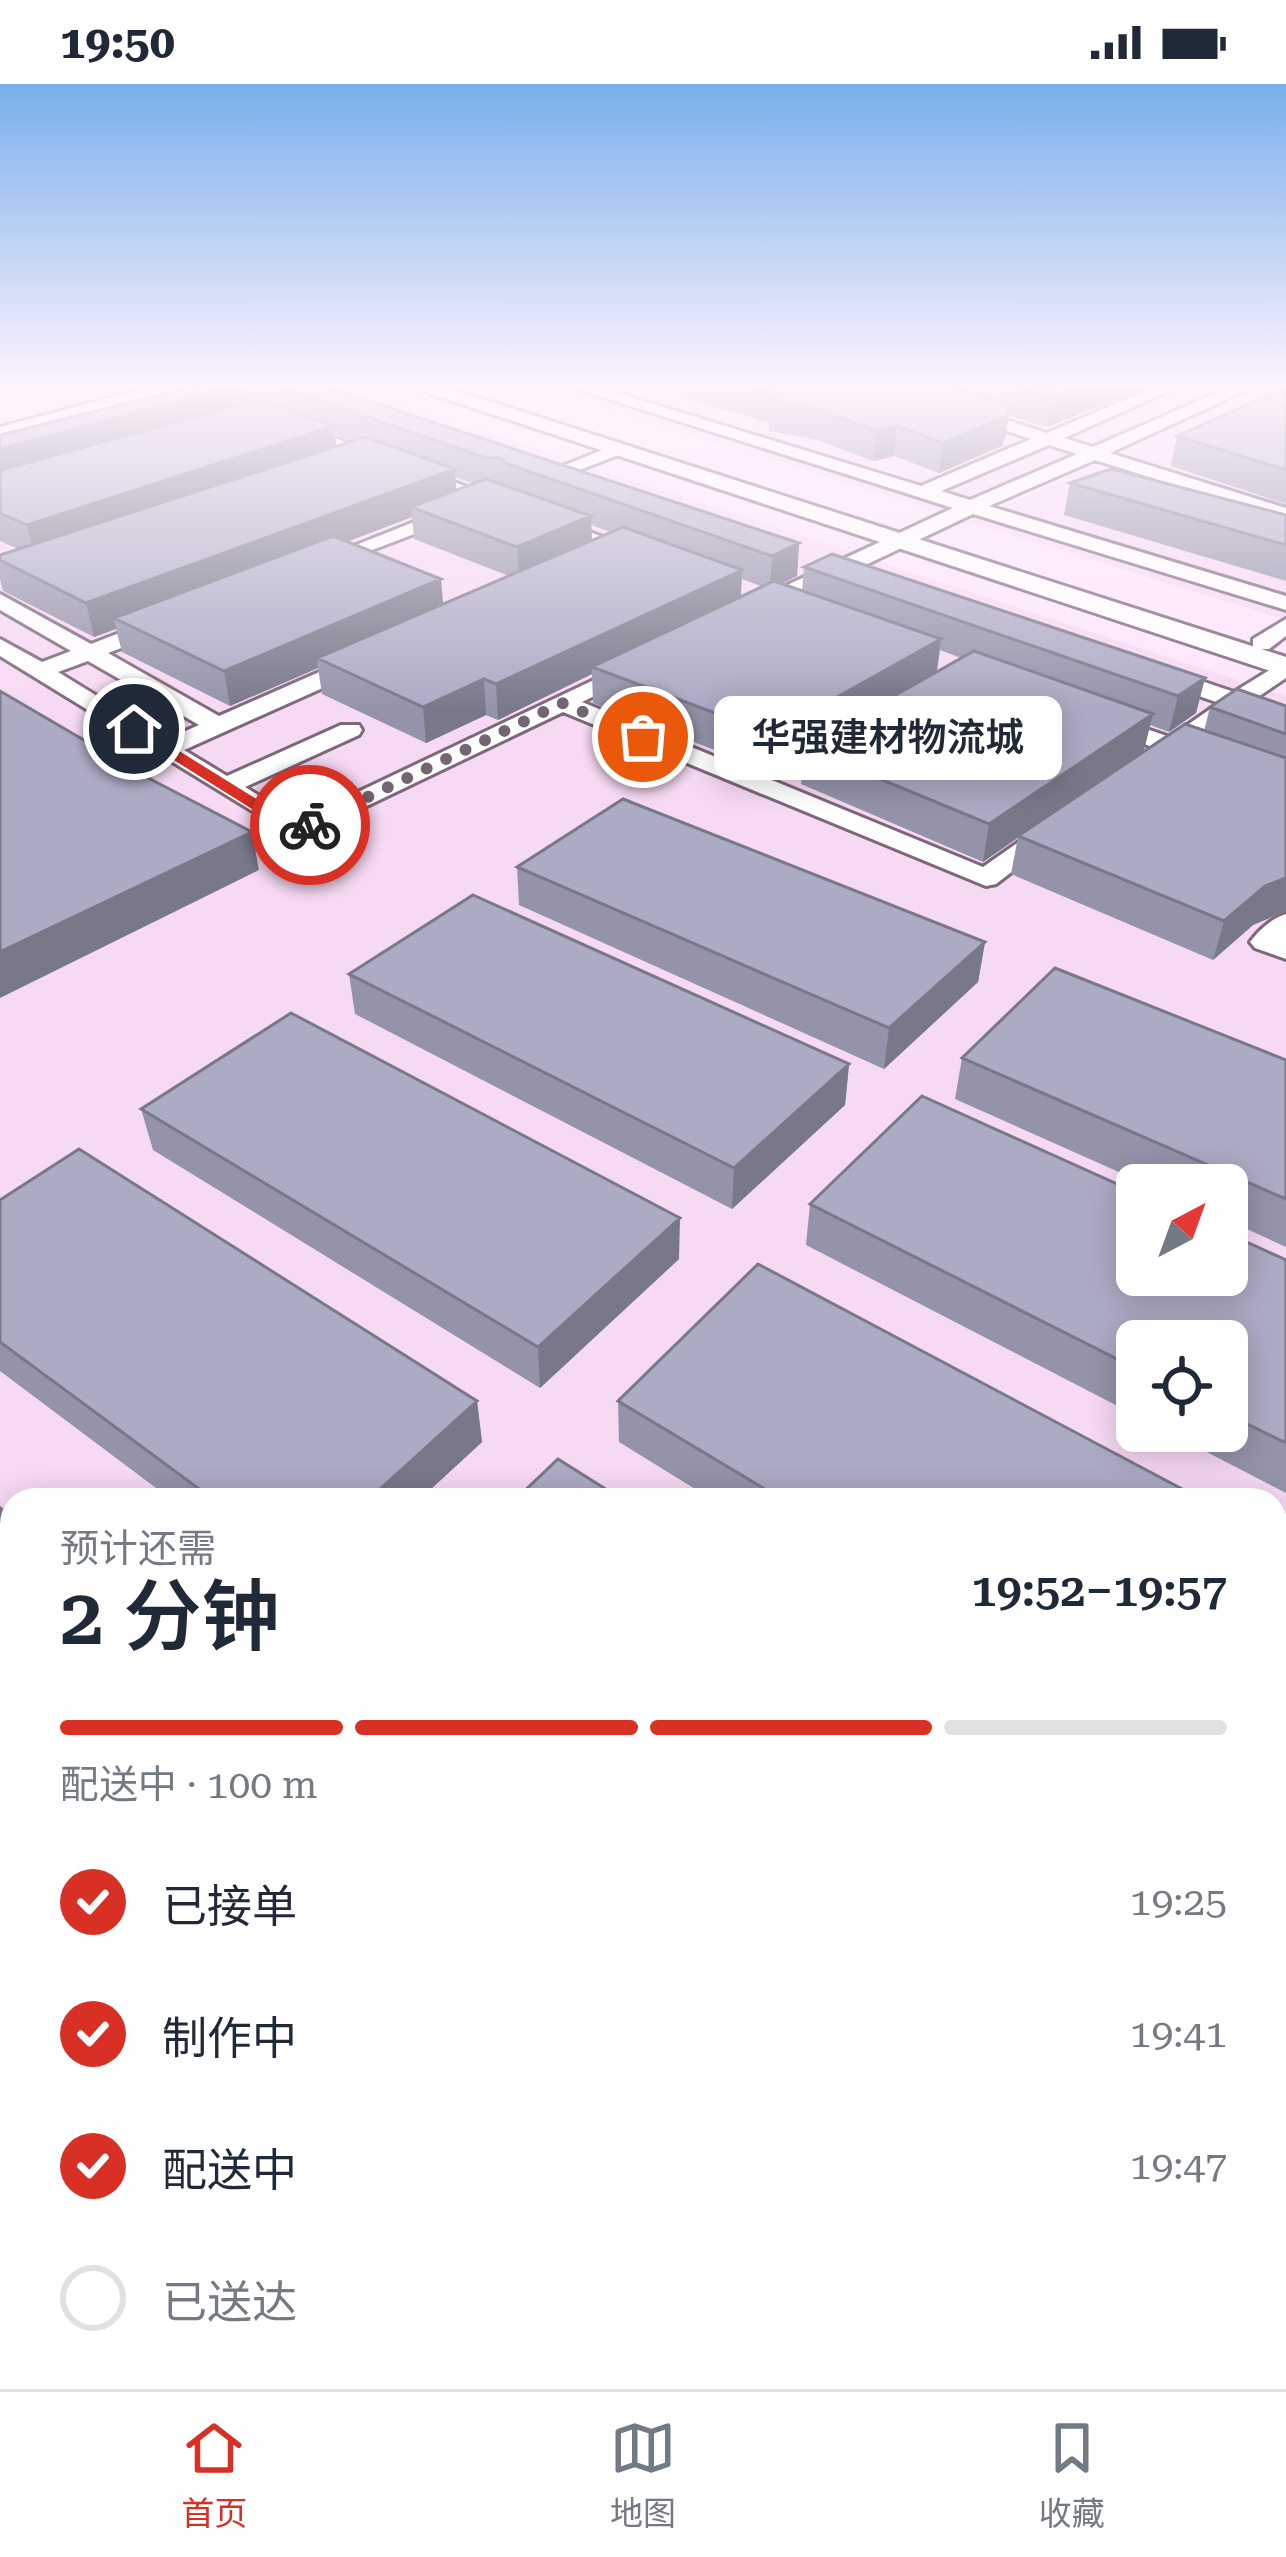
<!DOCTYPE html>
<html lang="zh">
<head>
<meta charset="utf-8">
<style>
	:root { --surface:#fff; --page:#f2f2f3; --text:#1f2937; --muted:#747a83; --line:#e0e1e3; --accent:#d93025 }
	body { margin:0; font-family:"Roboto Serif","Noto Sans SC",serif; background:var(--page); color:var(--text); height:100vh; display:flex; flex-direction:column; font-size:45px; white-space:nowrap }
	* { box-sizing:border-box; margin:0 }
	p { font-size:39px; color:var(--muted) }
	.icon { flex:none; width:66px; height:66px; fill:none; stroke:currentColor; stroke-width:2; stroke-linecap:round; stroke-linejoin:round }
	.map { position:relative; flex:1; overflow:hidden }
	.panel { position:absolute; left:0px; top:1404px; width:1287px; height:903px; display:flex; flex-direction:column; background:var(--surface); border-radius:36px 36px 0 0; box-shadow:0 6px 30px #0003 }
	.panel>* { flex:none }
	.needle { width:78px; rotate:41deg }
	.tools { position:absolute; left:1116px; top:1080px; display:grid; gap:24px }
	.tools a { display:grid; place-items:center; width:132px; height:132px; border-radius:18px; background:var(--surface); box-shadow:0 6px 30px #0003; font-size:60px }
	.pin { position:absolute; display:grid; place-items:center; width:102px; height:102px; color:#fff; margin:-51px; border:6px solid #fff; border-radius:50%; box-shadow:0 3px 12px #0007 }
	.courier { position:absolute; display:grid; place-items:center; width:120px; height:120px; margin:-60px; border:9px solid #d93025; border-radius:50%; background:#fff; color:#222; box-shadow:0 3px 15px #0007 }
	.bubble { position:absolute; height:84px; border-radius:18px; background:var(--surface); box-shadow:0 6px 30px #0003; font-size:39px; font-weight:600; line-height:84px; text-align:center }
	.summary em { font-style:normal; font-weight:600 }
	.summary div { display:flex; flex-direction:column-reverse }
	.summary { display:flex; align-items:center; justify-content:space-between; height:204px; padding:0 60px }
	h1 { font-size:78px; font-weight:600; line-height:90px }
	.bar { display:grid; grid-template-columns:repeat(4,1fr); gap:18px 12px; align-content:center; height:144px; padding:0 60px }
	.bar i { height:15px; border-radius:9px; background:var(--line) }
	.bar .on { background:var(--accent) }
	.bar p { grid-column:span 4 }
	ol { padding:0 60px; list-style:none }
	li { display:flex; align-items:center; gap:36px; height:132px }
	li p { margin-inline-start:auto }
	li .icon { padding:12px; border-radius:50%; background:var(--accent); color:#fff; stroke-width:4 }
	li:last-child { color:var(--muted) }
	li i { width:66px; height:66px; border:6px solid var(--line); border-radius:50% }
	.status { display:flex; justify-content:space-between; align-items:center; height:84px; padding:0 60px; background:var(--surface); direction:ltr }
	.status svg { height:33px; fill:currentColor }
	.dock { display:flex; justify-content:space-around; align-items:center; height:168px; border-top:3px solid var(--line); background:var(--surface); font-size:33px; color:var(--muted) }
	.dock a { display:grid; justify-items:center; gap:6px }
	.dock .on { color:var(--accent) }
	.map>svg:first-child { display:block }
	.built { fill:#f6d9f3; fill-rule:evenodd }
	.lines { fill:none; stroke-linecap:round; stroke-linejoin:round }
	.minor-casing { stroke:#7c687a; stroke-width:6 }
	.major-casing { stroke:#7c687a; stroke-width:6 }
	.minor { fill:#fff; fill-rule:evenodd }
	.major { fill:#fff; fill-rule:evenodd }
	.wall { fill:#9493a9; fill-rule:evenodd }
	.shaded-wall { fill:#787889 }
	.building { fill:#acabc4; stroke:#787889; stroke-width:3 }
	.route { fill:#d93025 }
	.done { stroke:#736672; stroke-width:12; stroke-dasharray:0 21.6 }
</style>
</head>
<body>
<div class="status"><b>19:50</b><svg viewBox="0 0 49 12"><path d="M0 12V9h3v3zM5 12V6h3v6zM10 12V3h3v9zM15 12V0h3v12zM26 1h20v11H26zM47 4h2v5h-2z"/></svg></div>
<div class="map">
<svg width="1286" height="2305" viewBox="0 0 1286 2305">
	<rect width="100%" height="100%" fill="#fde6fb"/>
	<path class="built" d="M215 304H352L1286 612V2305H0V361ZM1137 1101H1227V1191H1137ZM1137 1257H1227V1347H1137ZM12 1416H1275V2295H12Z
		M537 304H1226L945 429Z
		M1262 304H1286V536L970 438Z"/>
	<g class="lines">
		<g class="minor-casing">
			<path id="minor" d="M574 304H601L921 402 1031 355 878 304H904L1047 349 1153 304H1176L1064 354 1093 363 1228 304H1251L1110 369 1286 424V436L1095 376 989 422 1286 512V526L973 430 760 531H744V521L953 424ZM1049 361 1077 370 970 416 941 407Z
				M285 340H297L649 470 632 474 285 348Z
				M615 361 624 366 621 370 541 401 525 397Z
				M457 421 467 427 464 431 325 484 308 480Z
				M0 510 91 560 158 534H174V544L108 569 219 632 358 571H374V581L184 666 227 692 341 641H359L362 646 359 651 245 703 299 736 638 575 650 582 646 587 582 618 983 783 1043 741H1061L1065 747 996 800 986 802 563 628 298 755 0 572V555L42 578 71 567 0 526ZM88 577 199 641 167 655 58 588Z
				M1286 535V552L1269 565H1253V555Z
				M1286 576V594L1255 615 1286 626V641L1240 626 1191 661 1286 695V712L1175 672 1165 679H1147L1143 674 1154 664 1091 637 1103 630 1170 653 1219 619 1147 594V584H1163L1234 608Z
				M1286 830V875L1255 864 1250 858C1259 846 1272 834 1286 830Z
				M1286 1658V1718L1275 1723V1662Z
				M619 2295H684L680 2305H615Z
				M1160 2295H1231L1235 2305H1164Z"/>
		</g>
		<g class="major-casing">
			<path id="major" d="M147 304H185L0 357V343Z
				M413 304H448L1286 573V592Z"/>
		</g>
		<use href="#minor" class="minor"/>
		<use href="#major" class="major"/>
	</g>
	<path class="wall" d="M188 304H329L799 459 797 492 781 500 802 507 804 483 1205 594 1196 629 1169 648 1150 641 1144 666 1089 704 1204 647 1210 623 1286 622V827L1253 841 1213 876 1011 790 1018 753 983 778 801 700 803 667 769 687 593 619 592 590 498 636 486 631 426 659 322 610 318 584 230 622 122 568 116 545 94 553 3 507 0 495V471L18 465 0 457V351ZM335 350 353 357 336 362ZM455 393 474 400 456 406ZM412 433 414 455 509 492 443 520 347 458ZM591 441 611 448 592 457ZM742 495 763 503 741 513ZM940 566 961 574 937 588Z
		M668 304H1145L1047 343 1009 332 1002 362 939 389 894 372 873 377 818 356 769 347V339L686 314Z
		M1286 304V420L1171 382 1177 352Z
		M1070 399 1286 461V497L1064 431Z
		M517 783 985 858 978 898 884 985 519 821Z
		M349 890 849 980 845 1021 732 1125 355 930Z
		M962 974 1286 976V1163L1227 1136V1101H1148L955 1015Z
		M141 1025 679 1175 540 1304 153 1066Z
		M0 1116 477 1317 482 1358 419 1416H172L0 1287Z
		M810 1120 1286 1176V1409L1166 1347H1227V1257H1137V1332L806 1161Z
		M618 1317 1203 1416H713L619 1358Z
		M1286 1870V2231L1275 2222V1891Z
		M462 2295H561L554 2305H472Z
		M740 2295H1112L1125 2305H751Z"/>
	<path class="shaded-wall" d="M228 304H243L247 330 0 398V365Z
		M1076 304H1145L1047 343 1051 314Z
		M1010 322 1006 351 1002 362 939 389 943 359Z
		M334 342 337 372 35 473 27 441Z
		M897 342 894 372 873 377 876 347Z
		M455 385 457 416 411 423 412 433 128 540 114 534 116 545 94 553 86 519Z
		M591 432 592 464 519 496 517 463Z
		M799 459 797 492 770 505 772 472Z
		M742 486 740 520 592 583V590L498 636 496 600Z
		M441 495 444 529 317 574 318 584 230 622 224 587Z
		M941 555 936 590 803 663V667L769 687 771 650Z
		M1205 594 1196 629 1169 648 1178 612Z
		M484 595 486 631 426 659 423 623Z
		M1153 630 1144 666 983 778 989 740Z
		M252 748 259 786 0 914V868Z
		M1286 794V827L1253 841 1213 876 1224 837 1265 802Z
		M985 858 978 898 884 985 889 944Z
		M849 980 845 1021 732 1125 734 1084Z
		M680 1134 679 1175 540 1304 538 1263Z
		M477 1317 482 1358 419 1416H368Z
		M1286 1529V1535L1275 1554V1548Z
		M12 1734V1789L0 1800V1744Z
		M541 2295H561L554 2305H534Z"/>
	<path class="building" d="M188 304H228L0 365V351Z
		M283 304H329L799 459 772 472 505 379 502 374H486Z
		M753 304H956L1010 322 1007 332 943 359 897 342 876 347 820 326 770 317 778 311Z
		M1020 304H1076L1051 314Z
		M1285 304 1286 386 1177 352Z
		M251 318H266L334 342 27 441 0 429V386Z
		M365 353 455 385 86 519 0 476V471Z
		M1111 385 1286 431V461L1070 399Z
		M486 395 591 432 517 463 411 423Z
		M623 443 742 486 496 600 484 595 423 623 317 574Z
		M333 452 441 495 224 587 114 534Z
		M832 470 1205 594 1178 612 804 483Z
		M774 497 941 555 771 650 592 583Z
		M974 567 1153 630 989 740 803 663Z
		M1237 605 1286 622V650L1210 623Z
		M0 607 154 697 252 748 0 868Z
		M1185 640 1286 674V794L1265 802 1224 837 1018 752Z
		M623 715 985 858 889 944 517 783Z
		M473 811 849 980 734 1084 349 890Z
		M1055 884 1286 976V1115L962 974Z
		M291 929 680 1134 538 1263 141 1025Z
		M922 1012 1137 1109V1191H1227V1149L1286 1176V1359L1227 1330V1257H1137V1285L810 1120Z
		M79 1065 477 1317 368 1416H214L0 1258V1116Z
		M758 1180 1203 1416H783L618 1317Z
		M558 1375 623 1416H515Z
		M0 1424 12 1434V1734L0 1744Z
		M1275 1454 1286 1460V1529L1275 1548Z
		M1286 1879V2185L1275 2177V1901Z
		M0 2032 12 2045V2295H245L254 2305H0Z
		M478 2295H541L534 2305H488Z
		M770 2295H1112L1125 2305H782Z"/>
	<linearGradient id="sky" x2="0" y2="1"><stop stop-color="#79afeb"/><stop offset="0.48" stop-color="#fef4fd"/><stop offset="1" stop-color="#fef4fd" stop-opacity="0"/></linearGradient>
	<rect width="1286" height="627" fill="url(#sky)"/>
	<path class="route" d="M129 642H139L298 741 310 737 318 741 292 750 129 648Z"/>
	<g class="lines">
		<path class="done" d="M310 741 562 619 643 653"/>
	</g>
</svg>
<div class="tools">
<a><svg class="needle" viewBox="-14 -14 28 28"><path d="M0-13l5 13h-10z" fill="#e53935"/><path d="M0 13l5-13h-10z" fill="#747a83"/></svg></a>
<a><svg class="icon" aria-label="locate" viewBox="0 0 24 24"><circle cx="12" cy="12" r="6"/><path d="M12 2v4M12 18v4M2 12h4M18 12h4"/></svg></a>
</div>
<div class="pin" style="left:643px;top:653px;background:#ea580c"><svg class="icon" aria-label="bag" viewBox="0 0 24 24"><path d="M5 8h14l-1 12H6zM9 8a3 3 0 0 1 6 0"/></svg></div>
<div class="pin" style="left:134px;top:645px;background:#1f2937"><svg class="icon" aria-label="home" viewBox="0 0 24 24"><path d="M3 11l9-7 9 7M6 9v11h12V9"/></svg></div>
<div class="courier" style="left:310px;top:741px"><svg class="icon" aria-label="bike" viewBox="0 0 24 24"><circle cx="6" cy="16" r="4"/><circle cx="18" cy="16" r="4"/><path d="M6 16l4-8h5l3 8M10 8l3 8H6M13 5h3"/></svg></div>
<div class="bubble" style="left:714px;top:612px;width:348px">华强建材物流城</div>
<section class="panel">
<div class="summary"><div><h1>2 分钟</h1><p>预计还需</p></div><em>19:52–19:57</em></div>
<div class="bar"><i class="on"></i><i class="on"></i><i class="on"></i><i></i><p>配送中 · 100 m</p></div>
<ol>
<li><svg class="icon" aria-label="check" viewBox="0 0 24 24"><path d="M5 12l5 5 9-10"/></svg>已接单<p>19:25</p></li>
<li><svg class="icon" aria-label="check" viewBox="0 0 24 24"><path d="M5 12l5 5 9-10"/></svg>制作中<p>19:41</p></li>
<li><svg class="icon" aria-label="check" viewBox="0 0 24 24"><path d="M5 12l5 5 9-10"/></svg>配送中<p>19:47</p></li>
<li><i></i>已送达</li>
</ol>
</section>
</div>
<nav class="dock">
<a class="on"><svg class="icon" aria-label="home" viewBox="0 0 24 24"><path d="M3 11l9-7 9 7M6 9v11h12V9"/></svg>首页</a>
<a><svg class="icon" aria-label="map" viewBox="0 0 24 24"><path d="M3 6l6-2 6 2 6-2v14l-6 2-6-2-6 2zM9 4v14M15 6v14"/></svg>地图</a>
<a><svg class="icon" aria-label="saved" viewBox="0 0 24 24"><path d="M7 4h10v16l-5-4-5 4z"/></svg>收藏</a>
</nav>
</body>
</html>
